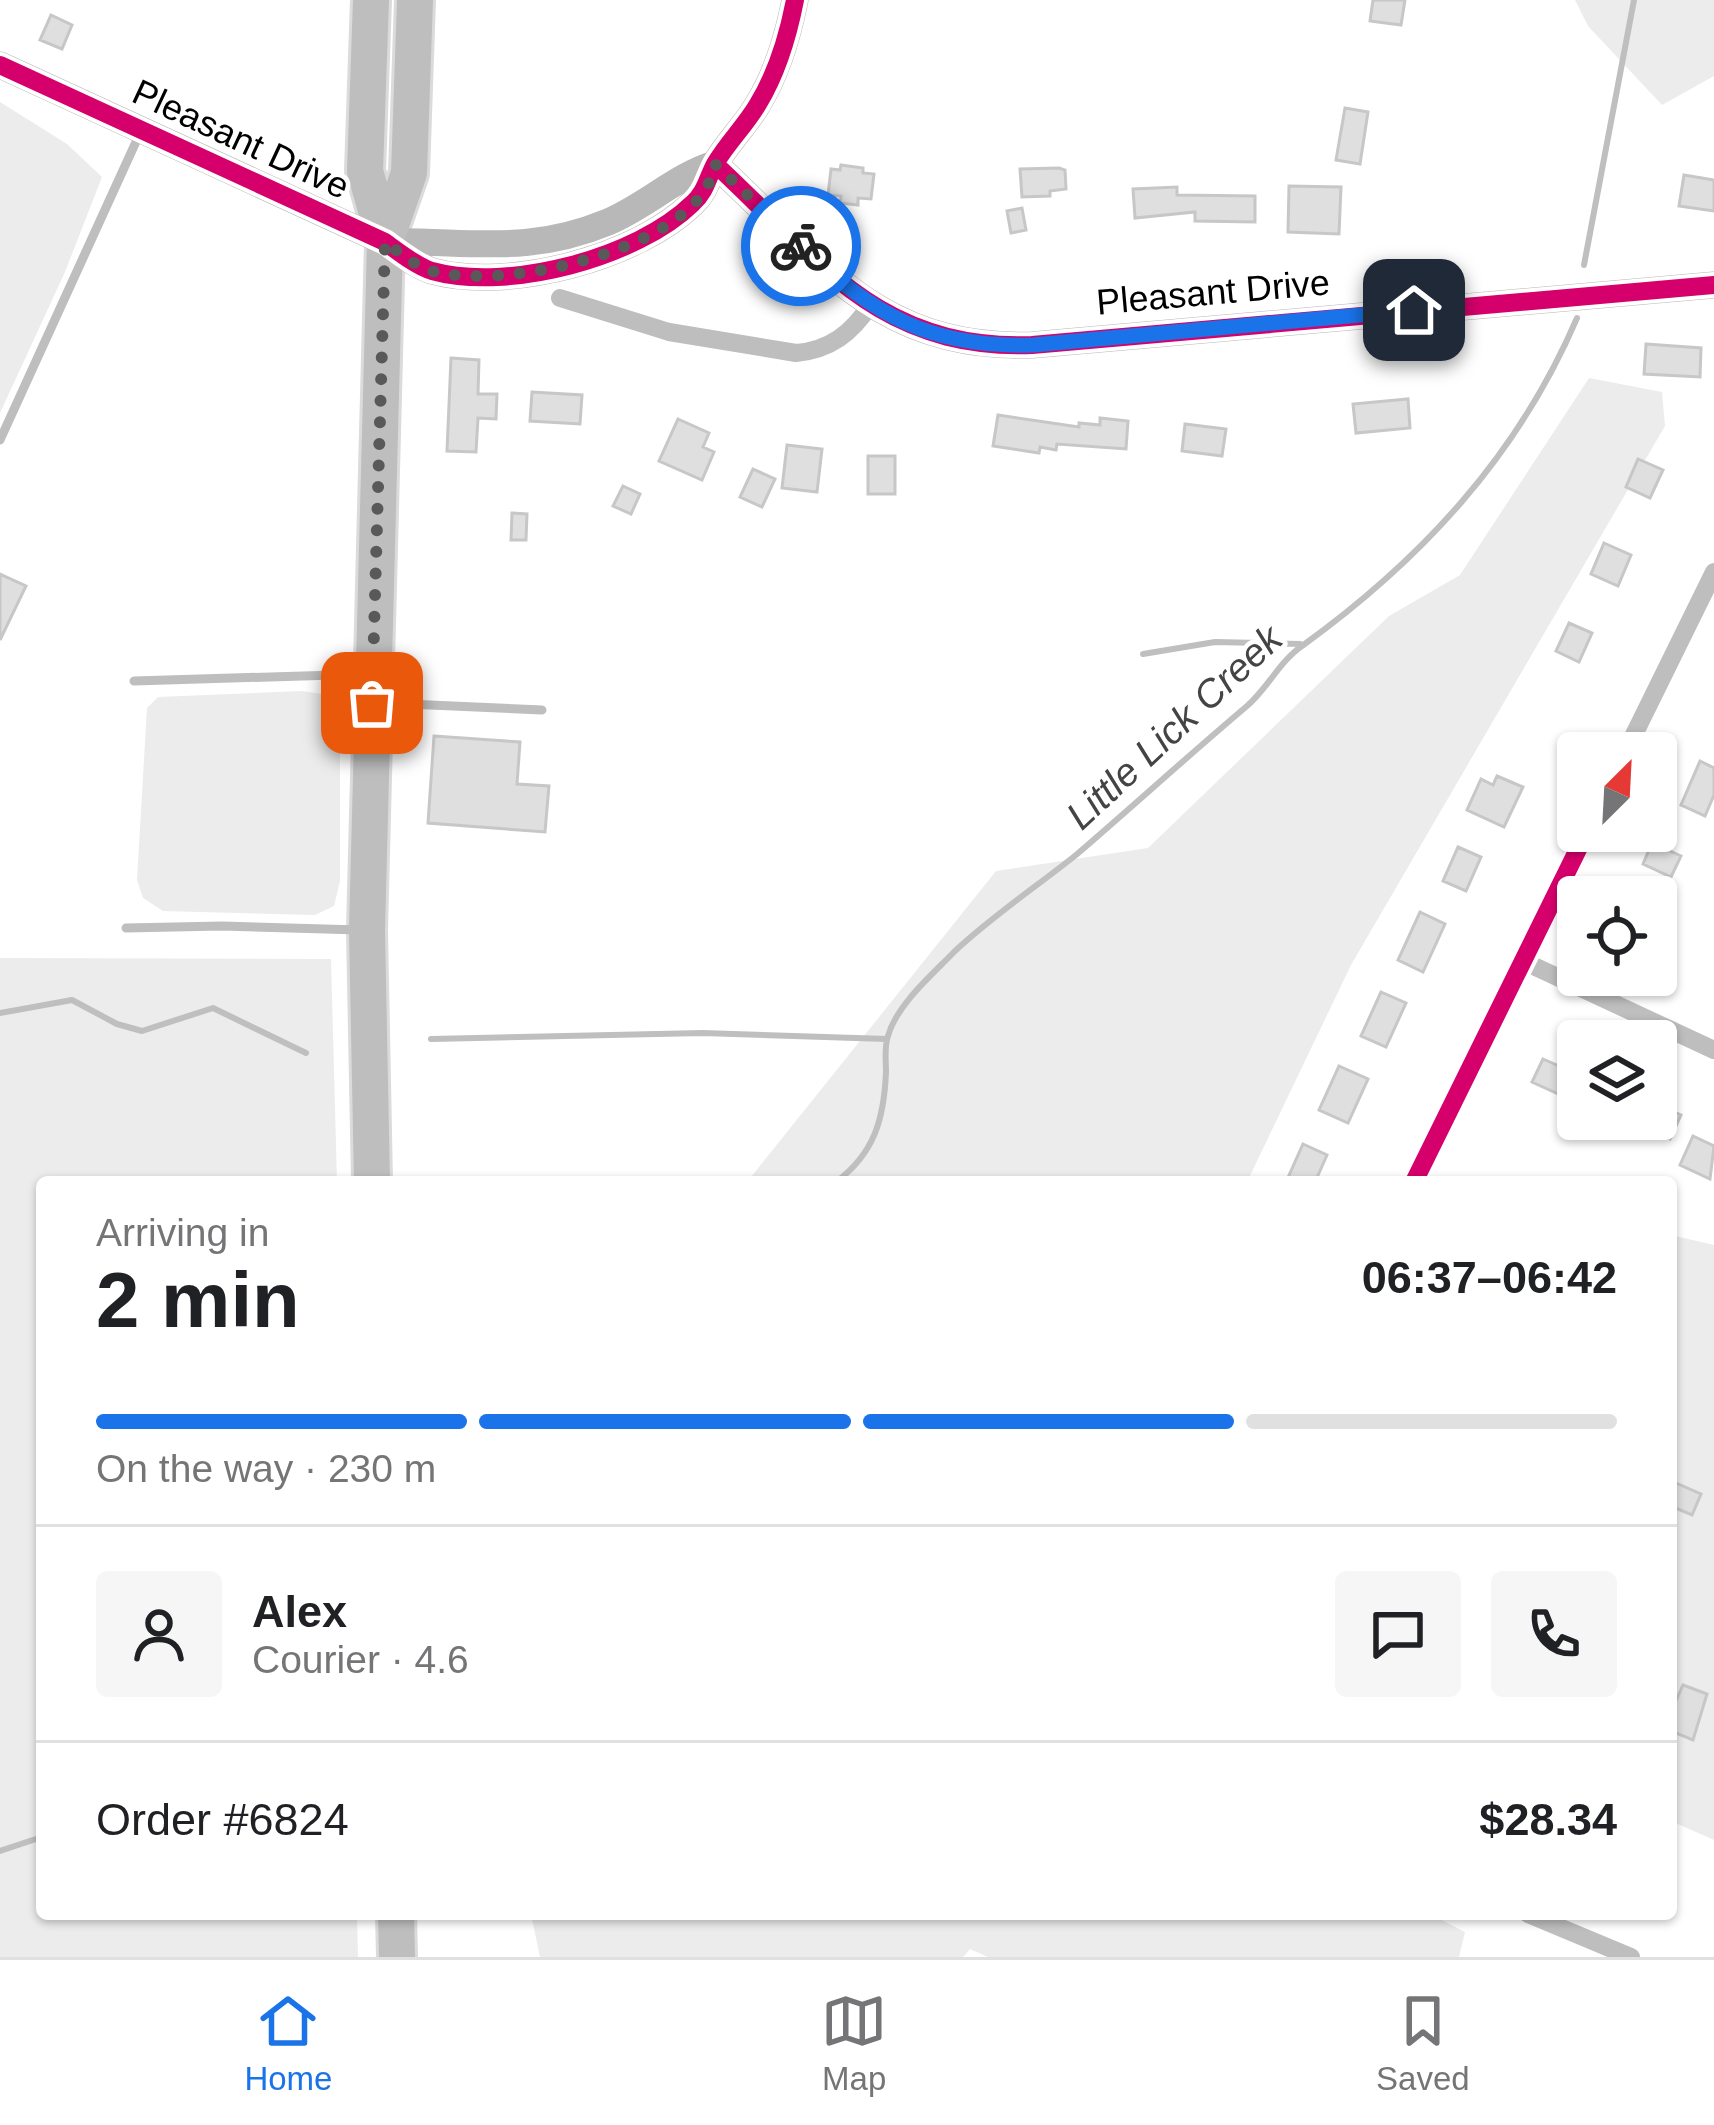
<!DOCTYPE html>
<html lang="en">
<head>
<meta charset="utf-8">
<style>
	:root { --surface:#fff; --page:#f6f6f6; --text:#202124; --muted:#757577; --line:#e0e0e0; --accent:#1a73e8 }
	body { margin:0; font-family:Helvetica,sans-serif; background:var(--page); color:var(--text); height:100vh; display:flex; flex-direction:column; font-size:45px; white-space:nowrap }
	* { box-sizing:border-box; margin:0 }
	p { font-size:39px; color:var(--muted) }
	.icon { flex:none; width:66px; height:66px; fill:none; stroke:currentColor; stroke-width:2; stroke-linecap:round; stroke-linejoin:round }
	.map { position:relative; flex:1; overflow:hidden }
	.sheet { position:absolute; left:36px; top:1176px; width:1641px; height:744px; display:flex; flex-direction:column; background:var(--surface); border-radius:12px; box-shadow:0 3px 9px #0004 }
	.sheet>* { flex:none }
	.needle { width:78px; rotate:24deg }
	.buttons { position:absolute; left:1557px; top:732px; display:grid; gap:24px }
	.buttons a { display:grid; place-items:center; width:120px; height:120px; border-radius:12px; background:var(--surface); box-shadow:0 3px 9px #0004; font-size:60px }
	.pin { position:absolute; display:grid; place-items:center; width:102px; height:102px; color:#fff; margin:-51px; border-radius:24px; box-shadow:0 6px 18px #0006 }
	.courier { position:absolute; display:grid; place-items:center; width:120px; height:120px; margin:-60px; border:9px solid #1a73e8; border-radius:50%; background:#fff; color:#222; box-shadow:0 3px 15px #0007 }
	.head em { font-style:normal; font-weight:600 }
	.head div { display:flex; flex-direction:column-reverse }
	.head { display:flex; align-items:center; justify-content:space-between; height:204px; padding:0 60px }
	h1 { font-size:78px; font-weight:600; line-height:90px }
	.bar { display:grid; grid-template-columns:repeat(4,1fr); gap:18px 12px; align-content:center; height:144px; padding:0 60px }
	.bar i { height:15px; border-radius:9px; background:var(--line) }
	.bar .active { background:var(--accent) }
	.bar p { grid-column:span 4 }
	.line { display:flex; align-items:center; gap:30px; padding:0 60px; border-top:3px solid var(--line) }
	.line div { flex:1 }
	.round { display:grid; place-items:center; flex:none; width:126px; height:126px; border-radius:12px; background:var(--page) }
	.dock { display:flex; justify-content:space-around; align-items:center; height:168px; border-top:3px solid var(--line); background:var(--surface); font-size:33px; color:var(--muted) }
	.dock a { display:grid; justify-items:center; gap:6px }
	.dock .active { color:var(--accent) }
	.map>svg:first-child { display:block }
	.green { fill:#ececec }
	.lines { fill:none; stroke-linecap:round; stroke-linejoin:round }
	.stream { stroke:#bfbfbf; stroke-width:6 }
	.building { fill:#dfdfdf; stroke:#c7c7c7; stroke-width:3 }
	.highway-casing { stroke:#dbdbdb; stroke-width:42 }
	.lane { stroke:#bebebe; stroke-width:9 }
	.street { stroke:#bebebe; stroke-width:18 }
	.secondary { stroke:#b8b8b8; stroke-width:27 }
	.highway { stroke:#bebebe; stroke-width:36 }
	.cycleway-casing { stroke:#fff; stroke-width:26 }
	.cycleway { stroke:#d6006c; stroke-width:18 }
	.done { stroke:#595959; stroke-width:12; stroke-dasharray:0 21.6 }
	.route { stroke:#1a73e8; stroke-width:15 }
	.labels { text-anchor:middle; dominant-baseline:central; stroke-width:9; stroke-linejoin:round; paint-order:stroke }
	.street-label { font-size:36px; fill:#000; stroke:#fff }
	.water-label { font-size:39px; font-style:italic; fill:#444; stroke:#fff }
</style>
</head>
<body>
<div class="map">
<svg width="1714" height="1957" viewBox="0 0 1714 1957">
	<rect width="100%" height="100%" fill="#fff"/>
	<path class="green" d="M1575 0H1714V76L1662 105 1588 26Z
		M0 102 67 144 102 177 65 272 0 413Z
		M1589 378 1662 392 1665 426 1351 965 1247 1182H747L996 871 1148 848 1389 616 1460 575Z
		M302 691 322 694 340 707V881L334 906 315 915 163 911 143 898 137 880 147 708 158 697Z
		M0 958 331 959 337 1182H42V1914H357L358 1957H0Z
		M1671 1235 1714 1245V1840L1671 1821Z
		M531 1914H1430L1465 1932 1459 1957H988L970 1949 963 1957H540Z"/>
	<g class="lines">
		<path class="stream" d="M1584 265 1634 0
			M1143 654 1215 642 1300 644
			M0 1013 72 1000 117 1024 142 1031 213 1008 306 1053
			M431 1039 703 1033 887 1039
			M836 1182C875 1153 884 1118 886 1072 886 1061 884 1047 888 1036 897 1004 933 974 955 951 992 916 1036 887 1076 855 1133 806 1189 755 1247 706 1267 689 1280 661 1302 646 1421 560 1518 456 1577 318
			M0 1851 42 1837"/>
	</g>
	<path class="building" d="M1373 0H1405L1401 25 1370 21Z
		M51 15 72 25 62 49 40 40Z
		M1345 108 1368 112 1360 164 1336 160Z
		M841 165 863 168V173L874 174 871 199 858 198V205L840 203 841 196 828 195 831 169 840 170Z
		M1059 168 1065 170 1066 189 1050 191V196L1022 197 1020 169Z
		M1684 175 1714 180V211L1679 206Z
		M1289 186 1341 187 1339 234 1288 232Z
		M1177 187V195L1255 196V222L1195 221V212L1135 218 1133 189Z
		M1022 208 1026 230 1011 233 1007 211Z
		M1646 344 1701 348 1700 377 1644 374Z
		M451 358 479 360 478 394H497L496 419 478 418 476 452 447 451Z
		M532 392 582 395 580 424 530 421Z
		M1408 399 1410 428 1356 433 1353 404Z
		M998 415 1079 427V423L1100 425V418L1128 421 1126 449 1057 444 1056 450 1040 447 1039 453 993 446Z
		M678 419 709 433 703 447 714 452 702 480 659 461Z
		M1185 424 1226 429 1222 456 1182 451Z
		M787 445 822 449 817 492 782 488Z
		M868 456H895V494H868Z
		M1638 459 1663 470 1650 498 1626 487Z
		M753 469 775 479 762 507 740 497Z
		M623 486 640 494 631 514 613 506Z
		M512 513 527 514 526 540H511Z
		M1604 543 1631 555 1618 586 1591 574Z
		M0 574 26 586 0 640Z
		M1569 623 1592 633 1579 662 1556 651Z
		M434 736 520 742 517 784 549 786 545 832 428 823Z
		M1700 761 1714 768V795L1705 816 1681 805Z
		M1497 776 1523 787 1504 827 1467 810 1481 779 1493 785Z
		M1652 843 1681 856 1671 877 1643 864Z
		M1458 847 1481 857 1466 891 1443 881Z
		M1420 912 1445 924 1423 972 1398 960Z
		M1381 992 1406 1003 1386 1047 1361 1036Z
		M1543 1059 1575 1073 1565 1097 1532 1082Z
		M1339 1066 1368 1079 1348 1123 1319 1110Z
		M1656 1104 1681 1115 1670 1139 1625 1119H1656Z
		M1693 1136 1714 1146 1710 1179 1680 1165Z
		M1303 1144 1327 1155 1315 1182H1286Z
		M1676 1483 1701 1494 1692 1515 1671 1506Z
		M1683 1685 1707 1694 1693 1740 1671 1731V1701L1675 1703Z"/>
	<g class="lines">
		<g class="highway-casing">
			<path id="highway" d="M371 0 365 171 385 242 367 930 372 1182
				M385 242 409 173 415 0
				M396 1914 397 1957"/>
		</g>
		<path class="lane" d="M0 440 140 133
			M134 681 368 674
			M384 703 542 710
			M126 928 222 926 360 930"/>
		<path class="street" d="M560 298 669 332 796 353C830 350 852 333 870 305
			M1625 753 1714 572
			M1525 962 1714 1050
			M1414 1182 1587 831
			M1528 1914 1631 1957"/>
		<path class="secondary" d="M0 65 385 242C399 252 416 266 432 271 508 292 637 258 693 203 706 191 707 179 715 164 727 143 746 125 758 104 777 73 788 36 795 0
			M715 164C819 260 877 350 1032 345L1714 285
			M385 242C468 240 526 256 608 222 646 206 676 176 715 164"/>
		<use href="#highway" class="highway"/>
		<g class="cycleway-casing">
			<path id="cycleway" d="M0 65 385 242C399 252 416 266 432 271 508 292 637 258 693 203 706 191 707 179 715 164 727 143 746 125 758 104 777 73 788 36 795 0
				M715 164C819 260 877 350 1032 345L1714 285
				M1414 1182 1587 831"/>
		</g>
		<use href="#cycleway" class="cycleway"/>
	</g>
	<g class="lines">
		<path class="done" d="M372 703 385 242C399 252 416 267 432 271 502 290 664 254 705 190 710 183 712 173 715 164L801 246"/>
		<path class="route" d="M801 246C873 315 930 348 1033 345L1414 310"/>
	</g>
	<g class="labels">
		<g class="street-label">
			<text transform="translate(241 139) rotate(25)">Pleasant Drive</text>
			<text transform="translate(1213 292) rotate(-5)">Pleasant Drive</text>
		</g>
		<g class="water-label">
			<text transform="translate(1174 727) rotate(-43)">Little Lick Creek</text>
		</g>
	</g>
</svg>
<div class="buttons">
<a><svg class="needle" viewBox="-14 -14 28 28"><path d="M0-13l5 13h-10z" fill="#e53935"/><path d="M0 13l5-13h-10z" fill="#757577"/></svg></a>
<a><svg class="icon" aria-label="locate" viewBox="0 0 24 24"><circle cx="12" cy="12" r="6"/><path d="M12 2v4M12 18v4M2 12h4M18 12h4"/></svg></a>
<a><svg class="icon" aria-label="layers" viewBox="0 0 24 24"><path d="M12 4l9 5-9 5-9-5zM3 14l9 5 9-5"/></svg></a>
</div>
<div class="pin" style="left:372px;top:703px;background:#ea580c"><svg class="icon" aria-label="bag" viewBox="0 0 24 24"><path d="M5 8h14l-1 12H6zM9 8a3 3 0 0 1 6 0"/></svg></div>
<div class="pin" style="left:1414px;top:310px;background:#1f2937"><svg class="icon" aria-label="home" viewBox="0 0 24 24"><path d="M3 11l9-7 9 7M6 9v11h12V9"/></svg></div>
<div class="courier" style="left:801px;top:246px"><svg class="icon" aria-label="bike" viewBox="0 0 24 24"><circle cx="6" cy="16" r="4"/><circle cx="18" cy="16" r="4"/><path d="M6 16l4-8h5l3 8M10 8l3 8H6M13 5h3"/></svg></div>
<section class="sheet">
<div class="head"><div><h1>2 min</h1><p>Arriving in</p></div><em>06:37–06:42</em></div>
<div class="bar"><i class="active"></i><i class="active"></i><i class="active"></i><i></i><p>On the way · 230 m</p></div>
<div class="line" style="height:216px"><a class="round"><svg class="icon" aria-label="person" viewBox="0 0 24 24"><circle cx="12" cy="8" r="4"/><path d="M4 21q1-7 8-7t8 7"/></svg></a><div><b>Alex</b><p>Courier · 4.6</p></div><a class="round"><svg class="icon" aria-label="chat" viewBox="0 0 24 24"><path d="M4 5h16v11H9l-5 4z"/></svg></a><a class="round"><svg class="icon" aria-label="phone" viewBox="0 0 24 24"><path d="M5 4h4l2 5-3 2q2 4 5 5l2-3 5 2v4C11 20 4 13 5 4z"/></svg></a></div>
<div class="line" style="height:156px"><div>Order #6824</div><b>$28.34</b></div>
</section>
</div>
<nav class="dock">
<a class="active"><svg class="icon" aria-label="home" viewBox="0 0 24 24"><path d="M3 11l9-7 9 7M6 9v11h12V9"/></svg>Home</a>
<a><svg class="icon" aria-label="map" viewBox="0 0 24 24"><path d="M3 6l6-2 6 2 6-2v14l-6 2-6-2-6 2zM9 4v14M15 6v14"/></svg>Map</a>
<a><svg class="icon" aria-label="saved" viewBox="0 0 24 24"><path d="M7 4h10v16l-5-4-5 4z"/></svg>Saved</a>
</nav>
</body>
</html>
